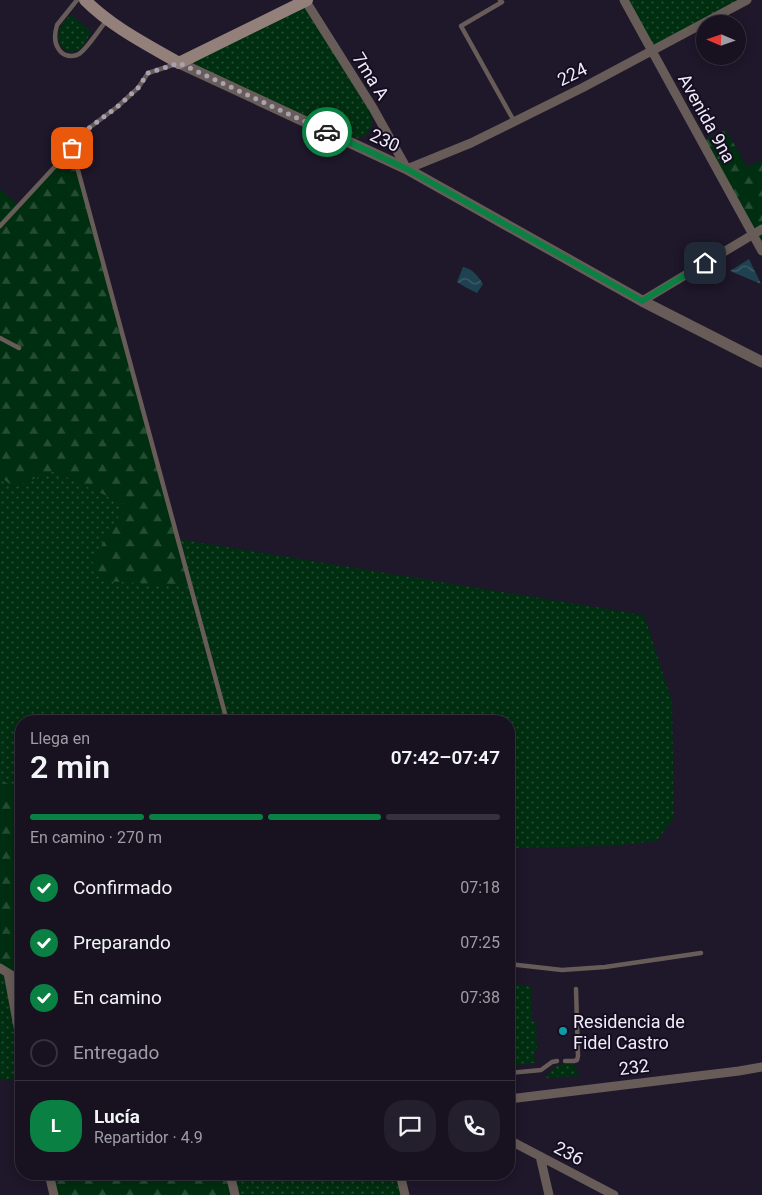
<!DOCTYPE html>
<html lang="es">
<head>
<meta charset="utf-8">
<style>
	:root { --surface:#171120; --page:#241f2d; --text:#f1f3f6; --muted:#9e9da5; --line:#36313e; --accent:#0b8043 }
	body { margin:0; font-family:Roboto,sans-serif; background:var(--page); color:var(--text); height:100vh; display:flex; flex-direction:column; font-size:19px; white-space:nowrap }
	* { box-sizing:border-box; margin:0 }
	p { font-size:16px; color:var(--muted) }
	.icon { flex:none; width:28px; height:28px; fill:none; stroke:currentColor; stroke-width:2; stroke-linecap:round; stroke-linejoin:round }
	.map { position:relative; flex:1; overflow:hidden }
	.details { position:absolute; left:15px; top:715px; width:500px; height:465px; display:flex; flex-direction:column; background:var(--surface); border-radius:20px; box-shadow:0 2px 12px #0003,0 0 0 1px var(--line) }
	.details>* { flex:none }
	.needle { width:32px; rotate:272deg }
	.buttons { position:absolute; left:696px; top:15px; display:grid; gap:10px }
	.buttons a { display:grid; place-items:center; width:50px; height:50px; border-radius:50%; background:var(--surface); box-shadow:0 2px 12px #0003,0 0 0 1px var(--line); font-size:25px }
	.pin { position:absolute; display:grid; place-items:center; width:42px; height:42px; color:#fff; margin:-21px; border-radius:10px; box-shadow:0 2px 8px #0006 }
	.courier { position:absolute; display:grid; place-items:center; width:50px; height:50px; margin:-25px; border:4px solid #0b8043; border-radius:50%; background:#fff; color:#222; box-shadow:0 1px 6px #0007 }
	.overview em { font-style:normal; font-weight:600 }
	.overview div { display:flex; flex-direction:column-reverse }
	.overview { display:flex; align-items:center; justify-content:space-between; height:85px; padding:0 15px }
	h1 { font-size:32px; font-weight:600; line-height:38px }
	.bar { display:grid; grid-template-columns:repeat(4,1fr); gap:8px 5px; align-content:center; height:60px; padding:0 15px }
	.bar i { height:6px; border-radius:4px; background:var(--line) }
	.bar .selected { background:var(--accent) }
	.bar p { grid-column:span 4 }
	.line { display:flex; align-items:center; gap:12px; padding:0 15px; border-top:1px solid var(--line) }
	.line div { flex:1 }
	.round { display:grid; place-items:center; flex:none; width:52px; height:52px; border-radius:20px; background:var(--page) }
	ol { padding:0 15px; list-style:none }
	li { display:flex; align-items:center; gap:15px; height:55px }
	li p { margin-inline-start:auto }
	li .icon { padding:5px; border-radius:50%; background:var(--accent); color:#fff; stroke-width:4 }
	li:last-child { color:var(--muted) }
	li i { width:28px; height:28px; border:2px solid var(--line); border-radius:50% }
	.map>svg:first-child { display:block }
	.grass { fill:url(#grass-dots) }
	.forest { fill:url(#forest-firs) }
	.water { fill:url(#water-waves) }
	.lines { fill:none; stroke-linecap:round; stroke-linejoin:round }
	.service { stroke:#685c58; stroke-width:4.5 }
	.minor { stroke:#685c58; stroke-width:9 }
	.tertiary { stroke:#685c58; stroke-width:11 }
	.secondary { stroke:#94807a; stroke-width:12 }
	.done { stroke:#a8a1b1; stroke-width:5; stroke-dasharray:0 9 }
	.route { stroke:#0b8043; stroke-width:6 }
	.culture-dot { fill:#0f9aa8; stroke:#150e20; stroke-width:2 }
	.labels { text-anchor:middle; dominant-baseline:central; stroke-width:4; stroke-linejoin:round; paint-order:stroke }
	.street-label { font-size:18px; fill:#f1ecf9; stroke:#150e20 }
	.poi-label { font-size:18px; fill:#f1ecf9; stroke:#150e20; text-anchor:start }
</style>
</head>
<body>
<div class="map">
<svg width="762" height="1195" viewBox="0 0 762 1195">
	<defs>
		<pattern id="grass-dots" width="8" height="8" patternUnits="userSpaceOnUse" patternTransform="scale(1.25)"><rect width="8" height="8" fill="#002e10"/><path d="M2 2h.1M6 6h.1" fill="none" stroke="#264c34" stroke-width="1.8" stroke-linecap="round"/></pattern>
		<pattern id="forest-firs" width="22" height="20" patternUnits="userSpaceOnUse" patternTransform="scale(1.25)"><rect width="22" height="20" fill="#002e10"/><path d="M5 1l3.5 6h-7zM16 11l3.5 6h-7z" fill="#264c34"/></pattern>
		<pattern id="water-waves" width="16" height="10" patternUnits="userSpaceOnUse" patternTransform="scale(1.25)"><rect width="16" height="10" fill="#1f4251"/><path d="M0 5q4-4 8 0t8 0" fill="none" stroke="#405d6b"/></pattern>
	</defs>
	<rect width="100%" height="100%" fill="#1f172a"/>
	<path class="grass" d="M624 0H747L652 51Z
		M306 1 373 108C372 133 371 136 346 141L179 63Z
		M71 14 91 32C88 37 85 45 80 49 67 57 55 44 59 31 60 25 67 19 71 14Z
		M54 471 126 505 92 561 178 539 644 615 672 701 674 817 657 841 611 846 509 848V721H21V792L0 779V476L13 487Z
		M0 968 8 973 21 1043V1081L0 1079Z
		M509 982 531 987 532 1021H536L537 1051 534 1052 535 1063 509 1066Z
		M567 1064H572L577 1069 579 1076 545 1078 556 1065Z
		M230 1174H400L405 1195H235Z"/>
	<path class="forest" d="M726 130 747 167 762 160V251L702 141Z
		M72 148 190 586 104 581 92 561 126 505 54 471 13 487 0 476V189L18 205Z
		M0 779 21 792V981L0 968Z
		M49 1174H230L235 1195H54Z"/>
	<path class="water" d="M749 259 761 284 730 271Z
		M463 267C473 269 478 276 483 284L477 293 467 288 457 282Z"/>
	<g class="lines">
		<path class="service" d="M77 0 57 25C55 32 54 42 58 48 62 56 72 58 79 54 87 49 100 28 107 20
			M500 0 502 2 461 26 514 121
			M72 148 227 721
			M0 226 72 148 85 131 117 107 138 88 148 73 176 64
			M0 338 19 348
			M509 964 562 970 605 967 701 953
			M565 1061H574L577 1060 578 1056 576 989
			M509 1073 541 1070 552 1062 557 1061"/>
		<path class="minor" d="M305 0 373 108 407 169 471 143 582 88 747 0
			M624 0 762 251
			M642 301 762 229
			M0 968 21 981
			M8 973 21 1043
			M509 1099 739 1071 762 1067
			M509 1140 614 1195
			M540 1156 549 1195
			M49 1174 54 1195
			M230 1174 235 1195
			M400 1174 405 1195"/>
		<path class="tertiary" d="M179 63 407 169 642 301 762 362"/>
		<path class="secondary" d="M85 0C112 27 146 44 179 63L307 0"/>
	</g>
	<g class="lines">
		<path class="done" d="M72 148 85 131 117 107 138 88 148 73 179 63 327 132"/>
		<path class="route" d="M327 132 407 169 642 301 705 263"/>
	</g>
	<circle class="culture-dot" cx="563" cy="1031" r="5"/>
	<g class="labels">
		<g class="street-label">
			<text transform="translate(572 74) rotate(-26)">224</text>
			<text transform="translate(371 76) rotate(58)">7ma A</text>
			<text transform="translate(707 118) rotate(61)">Avenida 9na</text>
			<text transform="translate(385 140) rotate(25)">230</text>
			<text transform="translate(634 1067) rotate(-7)">232</text>
			<text transform="translate(569 1153) rotate(28)">236</text>
		</g>
		<g class="poi-label">
			<text x="573" y="1021">Residencia de<tspan x="573" dy="21">Fidel Castro</tspan></text>
		</g>
	</g>
</svg>
<div class="buttons">
<a><svg class="needle" viewBox="-14 -14 28 28"><path d="M0-13l5 13h-10z" fill="#e53935"/><path d="M0 13l5-13h-10z" fill="#9e9da5"/></svg></a>
</div>
<div class="pin" style="left:72px;top:148px;background:#ea580c"><svg class="icon" aria-label="bag" viewBox="0 0 24 24"><path d="M5 8h14l-1 12H6zM9 8a3 3 0 0 1 6 0"/></svg></div>
<div class="pin" style="left:705px;top:263px;background:#1f2937"><svg class="icon" aria-label="home" viewBox="0 0 24 24"><path d="M3 11l9-7 9 7M6 9v11h12V9"/></svg></div>
<div class="courier" style="left:327px;top:132px"><svg class="icon" aria-label="car" viewBox="0 0 24 24"><path d="M5 17H2v-5l4-1 3-4h7l3 4 3 1v5h-3M9 17h6M6 11h13"/><circle cx="7" cy="17" r="2"/><circle cx="17" cy="17" r="2"/></svg></div>
<section class="details">
<div class="overview"><div><h1>2 min</h1><p>Llega en</p></div><em>07:42–07:47</em></div>
<div class="bar"><i class="selected"></i><i class="selected"></i><i class="selected"></i><i></i><p>En camino · 270 m</p></div>
<ol>
<li><svg class="icon" aria-label="check" viewBox="0 0 24 24"><path d="M5 12l5 5 9-10"/></svg>Confirmado<p>07:18</p></li>
<li><svg class="icon" aria-label="check" viewBox="0 0 24 24"><path d="M5 12l5 5 9-10"/></svg>Preparando<p>07:25</p></li>
<li><svg class="icon" aria-label="check" viewBox="0 0 24 24"><path d="M5 12l5 5 9-10"/></svg>En camino<p>07:38</p></li>
<li><i></i>Entregado</li>
</ol>
<div class="line" style="height:90px"><b class="round" style="background:var(--accent);color:#fff">L</b><div><b>Lucía</b><p>Repartidor · 4.9</p></div><a class="round"><svg class="icon" aria-label="chat" viewBox="0 0 24 24"><path d="M4 5h16v11H9l-5 4z"/></svg></a><a class="round"><svg class="icon" aria-label="phone" viewBox="0 0 24 24"><path d="M5 4h4l2 5-3 2q2 4 5 5l2-3 5 2v4C11 20 4 13 5 4z"/></svg></a></div>
</section>
</div>
</body>
</html>
